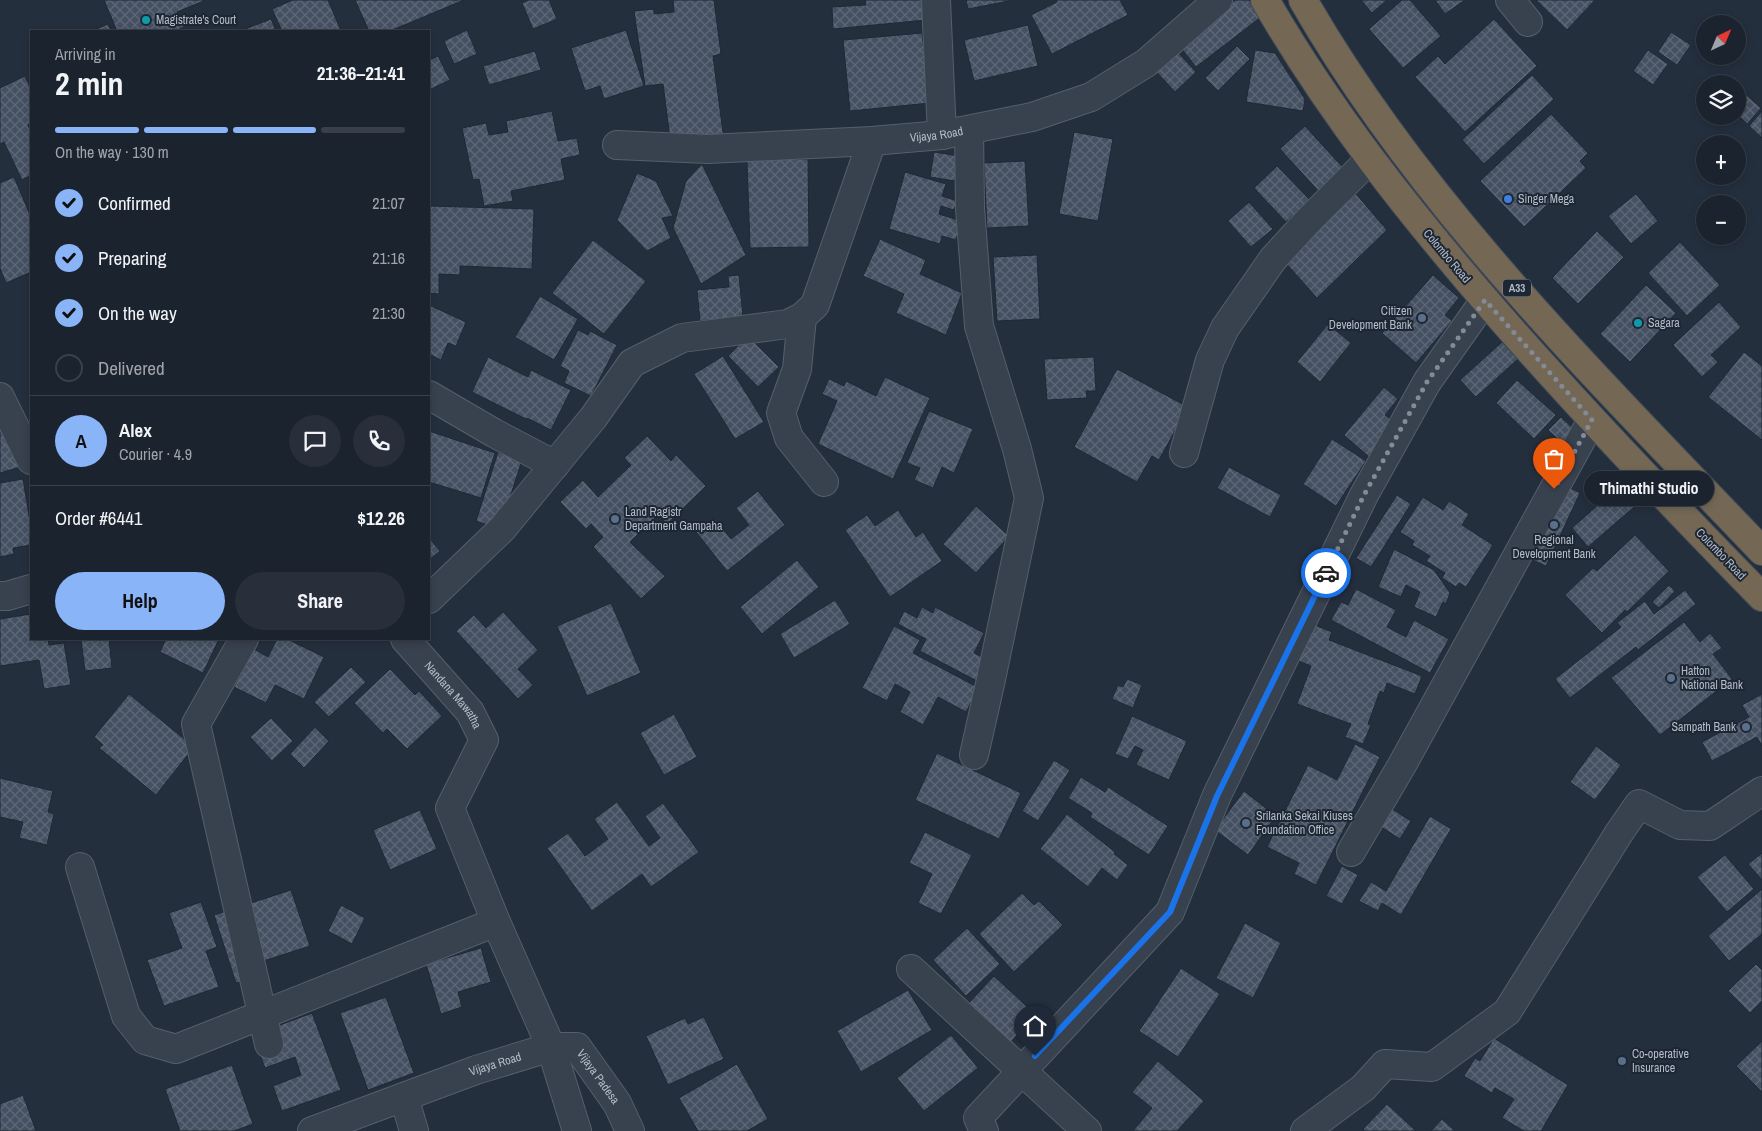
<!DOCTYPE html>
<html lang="en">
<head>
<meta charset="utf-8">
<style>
	:root { --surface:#1b232e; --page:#282f3a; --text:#f1f3f6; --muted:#a0a4aa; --line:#39404a; --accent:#8ab4f8 }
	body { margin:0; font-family:"Archivo Narrow",sans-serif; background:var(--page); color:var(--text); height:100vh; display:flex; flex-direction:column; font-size:19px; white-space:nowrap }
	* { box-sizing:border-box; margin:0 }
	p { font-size:16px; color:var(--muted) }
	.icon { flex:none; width:28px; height:28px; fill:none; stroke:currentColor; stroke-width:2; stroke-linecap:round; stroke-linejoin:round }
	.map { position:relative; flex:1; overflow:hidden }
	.side { position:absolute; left:30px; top:30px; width:400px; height:610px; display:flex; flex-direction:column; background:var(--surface); border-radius:0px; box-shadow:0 2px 8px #0003,0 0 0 1px var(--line) }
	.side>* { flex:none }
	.needle { width:32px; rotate:44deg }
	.controls { position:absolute; left:1696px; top:15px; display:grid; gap:10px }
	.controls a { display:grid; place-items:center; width:50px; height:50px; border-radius:50%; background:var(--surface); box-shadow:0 2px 8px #0003,0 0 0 1px var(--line); font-size:25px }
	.pin { position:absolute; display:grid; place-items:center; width:42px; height:42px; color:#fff; margin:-51px -21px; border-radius:50% 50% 50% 0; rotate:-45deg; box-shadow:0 0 5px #0007 }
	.pin .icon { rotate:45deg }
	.courier { position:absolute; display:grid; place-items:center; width:50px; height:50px; margin:-25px; border:4px solid #1a73e8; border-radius:50%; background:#fff; color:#222; box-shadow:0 1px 6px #0007 }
	.bubble { position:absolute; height:35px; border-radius:18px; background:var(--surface); box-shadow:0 2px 8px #0003,0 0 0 1px var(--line); font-size:16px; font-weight:700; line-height:35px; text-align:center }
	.summary em { font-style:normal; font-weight:700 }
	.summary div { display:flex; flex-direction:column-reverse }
	.summary { display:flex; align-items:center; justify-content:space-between; height:85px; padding:0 25px }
	h1 { font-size:32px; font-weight:700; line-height:38px }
	.bar { display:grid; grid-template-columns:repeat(4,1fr); gap:8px 5px; align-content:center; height:60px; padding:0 25px }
	.bar i { height:6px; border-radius:4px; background:var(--line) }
	.bar .on { background:var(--accent) }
	.bar p { grid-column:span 4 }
	.line { display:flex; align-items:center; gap:12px; padding:0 25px; border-top:1px solid var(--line) }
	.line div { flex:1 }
	.round { display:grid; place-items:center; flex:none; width:52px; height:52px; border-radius:26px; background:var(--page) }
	ol { padding:0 25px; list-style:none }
	li { display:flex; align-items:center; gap:15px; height:55px }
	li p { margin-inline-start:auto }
	li .icon { padding:5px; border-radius:50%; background:var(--accent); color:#111; stroke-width:4 }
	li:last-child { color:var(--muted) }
	li i { width:28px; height:28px; border:2px solid var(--line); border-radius:50% }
	.primary-button { display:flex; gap:10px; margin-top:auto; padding:10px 25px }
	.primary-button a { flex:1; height:58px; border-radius:30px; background:var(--accent); color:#111; font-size:20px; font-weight:700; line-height:58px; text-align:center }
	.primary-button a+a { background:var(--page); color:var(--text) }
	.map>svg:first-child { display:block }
	.building { fill:url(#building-cross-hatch); stroke:#1f2835 }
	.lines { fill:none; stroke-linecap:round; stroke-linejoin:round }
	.minor-casing { stroke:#565f6c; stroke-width:30 }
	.highway-casing { stroke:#434c59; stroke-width:30 }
	.minor { stroke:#38414e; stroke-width:28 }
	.highway { stroke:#746855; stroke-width:28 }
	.done { stroke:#828b98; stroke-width:5; stroke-dasharray:0 9 }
	.route { stroke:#1a73e8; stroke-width:6 }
	.culture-dot { fill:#0f9aa8; stroke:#1d2633; stroke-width:2 }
	.shop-dot { fill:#3f7fe0; stroke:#1d2633; stroke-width:2 }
	.service-dot { fill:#5c6f8a; stroke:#1d2633; stroke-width:2 }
	.labels { text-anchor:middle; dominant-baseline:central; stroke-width:4; stroke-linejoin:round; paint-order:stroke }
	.shield { fill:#1d2633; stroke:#878f9c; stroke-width:1 }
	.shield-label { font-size:11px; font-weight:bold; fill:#b4bcc9 }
	.poi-label { font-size:12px; fill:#b4bcc9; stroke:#1d2633; text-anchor:start }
	.street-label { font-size:12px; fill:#b4bcc9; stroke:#1d2633 }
</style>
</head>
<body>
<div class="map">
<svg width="1762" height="1131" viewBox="0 0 1762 1131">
	<defs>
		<pattern id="building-cross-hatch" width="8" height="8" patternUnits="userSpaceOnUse" patternTransform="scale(1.25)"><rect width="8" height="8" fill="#455162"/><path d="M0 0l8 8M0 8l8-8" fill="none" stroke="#5d6877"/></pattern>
	</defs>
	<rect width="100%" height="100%" fill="#242f3e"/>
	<path class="building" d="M104 0H206L177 12 184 27 175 31H117Z
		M293 0H328L341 31H282L272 9Z
		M355 0H464L390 31H369Z
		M529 0H549L557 19 533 29 522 3Z
		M673 0H714L721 54 713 56 724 140 671 146 663 84 645 86 634 11 654 9V14L674 12Z
		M865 0H924L926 20 833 29 832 7 866 5Z
		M966 0H1009V1L968 9Z
		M1056 0H1120L1128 15 1052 54 1031 15 1057 2Z
		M1235 0H1249L1261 17 1196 67 1178 44Z
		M1361 0H1387L1372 13Z
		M1402 0H1410L1441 36 1403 68 1369 29Z
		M1435 0H1465L1445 14Z
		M1536 0H1595L1567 30Z
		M271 19 276 31H240Z
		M1494 19 1537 66 1465 132 1415 77 1438 56 1445 64Z
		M108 24 111 31H92Z
		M1028 25 1038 66 974 81 964 40Z
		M467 30 477 54 454 64 444 41Z
		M626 30 644 86 604 99 600 86 585 91 571 48Z
		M1671 32 1691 45 1677 65 1658 52Z
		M922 33 930 103 850 111 843 40Z
		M1237 46 1250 59 1218 91 1205 78Z
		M1173 47 1196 72 1175 92 1152 67Z
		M1255 50 1275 53 1305 99 1303 111 1246 102Z
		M1648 50 1668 64 1653 85 1633 71Z
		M535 51 541 70 489 85 483 66Z
		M438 56 450 80 429 90V60Z
		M1532 75 1554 99 1484 164 1462 140Z
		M25 76 31 89V124L28 125 31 132V175L22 180 4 142 0 144V88Z
		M1743 92 1761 108 1747 124 1738 115V98Z
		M552 111 558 141 577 138 580 155 561 159 565 180 511 191 513 201 484 206 479 179 473 180 462 128 486 123 489 135 508 132 506 121Z
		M1762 111V138L1749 126Z
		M1551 114 1588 153 1580 161 1586 168 1524 227 1480 181Z
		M1305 126 1348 173 1323 196 1280 149Z
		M1074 132 1113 139 1098 221 1059 214Z
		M934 152 959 156 955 181 930 177Z
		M808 159 809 247 750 248 747 160Z
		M1025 161 1029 226 987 228 984 163Z
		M702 164 746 255 701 284 673 228 686 181Z
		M1277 166 1310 200 1286 222 1254 188Z
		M905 172 946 184 942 196 957 201 954 210 941 206 939 214 961 221 956 240 942 236 940 244 889 229Z
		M637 173 656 181 673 216 662 218 671 238 647 251 617 220Z
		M14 177 31 217V272L6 283 0 268V183Z
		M1356 194 1387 230 1317 298 1283 260Z
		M1636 194 1658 221 1631 244 1608 216Z
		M1249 202 1273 229 1251 247 1228 221Z
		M429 206 534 209 532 269 460 266V275L439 274V294L429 293Z
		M1597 231 1624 257 1578 304 1552 278Z
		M880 239 926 260 920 274 962 293 946 335 896 313 904 294 863 276Z
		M593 240 646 281 604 334 552 293Z
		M1680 242 1720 285 1687 316 1648 273Z
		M1037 255 1040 319 997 321 993 257Z
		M739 275 743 317 700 321 697 290 729 287 728 276Z
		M1433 275 1459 298 1445 315 1452 321 1416 363 1382 333Z
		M1646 285 1676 313 1630 362 1600 334Z
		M540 296 578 319 554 360 515 337Z
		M1719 302 1741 327 1711 355 1718 362 1702 377 1673 345Z
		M429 305 466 322 456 346 448 343 441 360 429 354Z
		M1328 324 1351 343 1320 382 1297 362Z
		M578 330 588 335 590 331 617 345 591 396 564 383 569 371 560 366Z
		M748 336 779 367 758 387 728 356Z
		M1502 342 1518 359 1476 397 1460 380Z
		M1744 352 1762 366V440L1708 397Z
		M723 356 764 422 735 439 694 374Z
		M488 357 528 377 531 370 571 390 551 430 527 418 526 419 472 392Z
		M1094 357 1096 391H1086L1087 398 1047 400 1044 359Z
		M1117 369 1188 407 1159 460 1152 456 1137 482 1074 447Z
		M885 377 930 398 893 479 818 444 837 401 822 394 829 379 844 386 846 381 876 396Z
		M1517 380 1556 415 1534 439 1496 403Z
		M1384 387 1398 399 1385 415 1396 424 1369 457 1344 435Z
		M929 411 973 429 954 473 942 467 933 488 914 480 920 468 907 463Z
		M0 412 20 467 0 473Z
		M1561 417 1580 435 1567 448 1548 430Z
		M429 431 495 453 481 498 429 482Z
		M647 436 671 461 676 455 706 486 667 524 658 515 630 542 665 576 641 599 593 547 603 537 591 524 586 529 560 502 583 480 598 497 631 465 624 458Z
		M1332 439 1366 461 1336 506 1303 484Z
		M498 452 522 460 500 529 476 521Z
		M1229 467 1281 495 1270 517 1217 488Z
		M23 479 31 527V545L13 548 14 554 0 557V483Z
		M1563 484 1580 493 1546 566 1528 558Z
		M1617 488 1634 507 1588 547 1572 528Z
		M758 491 785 525 727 571 696 532 714 518 731 539 749 525 736 508Z
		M1397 495 1411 504 1371 567 1356 558Z
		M1423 497 1443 510 1449 501 1469 514 1462 525 1493 545 1466 587 1459 583 1456 587 1442 578 1445 573 1426 561 1430 556 1412 545 1414 541 1400 532Z
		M976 506 1009 536 976 573 943 544Z
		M898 510 916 537 923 532 942 561 890 597 845 530 867 515 875 526Z
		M1635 535 1669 571 1627 612 1625 610 1602 633 1565 595 1593 568 1597 571Z
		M429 538 440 551 429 560Z
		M1394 549 1434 570 1450 593 1446 604 1443 602 1436 617 1414 607 1420 592 1406 585 1401 597 1378 587Z
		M797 560 819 587 762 634 740 607Z
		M1669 585 1675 591 1659 608 1652 602Z
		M1356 589 1396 610 1387 627 1406 637 1414 620 1449 639 1430 673 1331 620 1341 602 1348 605Z
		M1685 590 1696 604 1638 650 1636 647 1570 698 1555 679 1621 627 1617 623 1645 601 1654 614Z
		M835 600 850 624 794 658 780 634Z
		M611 603 641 673 587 696 557 626Z
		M922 607 933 613 935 607 984 633 974 653 988 660 977 681 920 651 926 639 898 624 904 611 917 618Z
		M503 612 538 650 518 669 533 685 518 699 456 631 474 615 486 628Z
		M31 614V639H48L49 645 64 643 71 685 44 689 39 660 0 666V619Z
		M1684 622 1700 642 1710 633 1722 648 1713 654 1732 679 1660 735 1611 678Z
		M1312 624 1332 632 1329 640 1422 676 1415 694 1387 683 1384 693 1380 691 1368 724 1371 725 1363 744 1345 737 1351 724 1297 704 1311 666 1299 661Z
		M894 626 920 640 913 653 979 688 966 712 938 697 923 725 900 712 910 692 895 684 887 701 862 688Z
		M81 639H109L112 668 85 671Z
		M166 639H219L203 673 160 652Z
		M277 639H287L324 657 304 699 275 685 266 703 234 687 254 649 268 657Z
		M351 667 366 682 329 717 314 702Z
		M390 669 415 695 419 691 442 716 407 749 387 729 383 733 354 703Z
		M1127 679 1142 685 1133 708 1112 699 1118 685 1123 687Z
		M129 694 194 747 156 795 99 748 103 745 94 737Z
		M1762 694V746L1757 737 1712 761 1702 742 1749 717 1742 705Z
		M674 714 697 757 664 775 640 733Z
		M1132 716 1187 741 1169 780 1136 765 1143 750 1135 746 1128 759 1115 754Z
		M271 718 293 741 272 761 250 737Z
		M315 727 329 741 304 768 290 754Z
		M1355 744 1380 757 1316 885 1294 874 1299 863 1267 847 1308 765 1337 780Z
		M1596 746 1621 765 1595 800 1570 782Z
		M937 753 1021 793 999 839 915 800Z
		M1054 760 1070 770 1038 821 1022 811Z
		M1081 777 1105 792 1108 787 1168 826 1149 855 1090 817 1092 813 1068 798Z
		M0 778 53 791 48 812 54 814 47 845 19 838 23 822 0 817Z
		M1244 791 1276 816 1248 855 1215 830Z
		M617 802 649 846 660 838 645 816 663 803 699 852 651 887 642 874 592 911 547 848 568 833 585 856 608 839 594 819Z
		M1386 805 1411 821 1400 839 1375 823Z
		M420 810 437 849 390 870 373 830Z
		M1067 814 1115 852 1114 854 1128 865 1117 880 1102 868 1088 887 1040 849Z
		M1430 816 1451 829 1401 915 1382 903 1378 911 1359 901 1371 882 1386 891Z
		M925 832 972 855 941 914 918 903 932 874 909 863Z
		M1762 853V880L1748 864Z
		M1725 855 1754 889 1727 912 1697 877Z
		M1342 866 1358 875 1342 904 1326 896Z
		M1762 889V934L1729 961 1708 936Z
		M291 890 310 946 254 964 258 977 236 983 214 915Z
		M1022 893 1034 905 1039 901 1063 925 1014 972 979 934Z
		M201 902 217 947 206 951 219 987 164 1006 147 960 182 948 169 913Z
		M341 905 365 918 352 944 328 931Z
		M1245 923 1281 943 1253 998 1216 978Z
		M967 928 1000 964 966 996 933 960Z
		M481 948 491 982 458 992 462 1007 441 1014 426 964Z
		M1756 964 1762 970V1001L1750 1013 1728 991Z
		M1181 968 1220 994 1178 1057 1139 1031Z
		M994 976 1036 1015 1009 1044 967 1005Z
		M908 990 932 1030 861 1072 837 1031Z
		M386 997 414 1073 368 1090 340 1013Z
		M312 1013 341 1090 282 1111 273 1086 301 1075 295 1057 265 1068 253 1035Z
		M704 1017 724 1059 668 1085 646 1036 685 1018 688 1024Z
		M951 1035 978 1068 924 1111 897 1078Z
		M1494 1038 1568 1085 1541 1131H1524L1502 1118 1514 1099 1495 1088 1492 1093 1464 1076 1475 1058 1480 1061Z
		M1762 1041V1092L1736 1066Z
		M1158 1061 1204 1101 1177 1131H1133L1152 1108 1132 1092Z
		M737 1064 768 1119 747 1131H698L679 1098Z
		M232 1065 253 1124 234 1131H180L165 1089Z
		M23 1095 36 1131H0V1104Z
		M1387 1104 1416 1131H1365L1363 1129Z
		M1442 1119 1455 1131H1431Z"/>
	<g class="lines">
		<g class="minor-casing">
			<g id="minor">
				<path d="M936 0 942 135"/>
				<path d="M1510 0 1528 22"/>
				<path d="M969 130 970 208 979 326 1017 449 1029 498 990 684 974 755"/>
				<path id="s1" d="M617 145 708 149 872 141 942 135 1032 117 1091 97 1146 63 1218 0"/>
				<path d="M802 317 797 369 781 413 789 438 824 482"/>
				<path d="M429 395 494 433 555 465"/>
				<path d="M0 397 31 460"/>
				<path d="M1184 453 1210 360 1225 328 1273 259 1307 222 1370 159"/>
				<path d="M0 596H7L31 589"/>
				<path d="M429 599 502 529 593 418 632 363 682 338 788 324 802 317 815 305 872 141"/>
				<path d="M244 639 196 724 269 1044"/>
				<path id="s2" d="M405 639 470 712 484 740 450 808 496 922 551 1047 577 1131"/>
				<path d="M1351 852 1402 765 1592 420"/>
				<path d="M80 867 126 1016 145 1040 176 1049 496 922"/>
				<path d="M911 969 1087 1131"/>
				<path d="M404 1097 414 1131"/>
				<path id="s3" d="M312 1131 476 1070 551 1047H577L617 1103 630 1131"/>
				<path d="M984 1131 978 1118 1170 912 1217 795 1364 495 1427 382 1485 300"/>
				<path d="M1305 1131 1363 1088 1385 1064 1432 1067 1507 1012 1619 833 1639 804 1680 825 1710 826 1762 791"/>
			</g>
		</g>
		<g class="highway-casing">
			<path id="highway" d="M1265 0C1329 111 1408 211 1492 308 1579 408 1670 503 1762 597
				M1303 0C1421 206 1599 380 1762 551"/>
		</g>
		<use href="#minor" class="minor"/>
		<use href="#highway" class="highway"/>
	</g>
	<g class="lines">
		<path class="done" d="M1326 573 1364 495 1427 382 1485 300 1592 420 1554 489"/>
		<path class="route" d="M1035 1056 1170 912 1217 796 1326 573"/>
	</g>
	<g class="culture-dot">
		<circle cx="146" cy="20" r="5"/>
		<circle cx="1638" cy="323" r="5"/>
	</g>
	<circle class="shop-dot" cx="1508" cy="199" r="5"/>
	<g class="service-dot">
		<circle cx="1422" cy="318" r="5"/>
		<circle cx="615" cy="519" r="5"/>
		<circle cx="1554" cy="525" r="5"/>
		<circle cx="1671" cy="678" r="5"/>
		<circle cx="1746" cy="727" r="5"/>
		<circle cx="1246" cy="823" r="5"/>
		<circle cx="1622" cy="1061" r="5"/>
	</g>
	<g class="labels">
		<rect class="shield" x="1503" y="279.5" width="28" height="17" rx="4"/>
		<g class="shield-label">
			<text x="1517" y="288">A33</text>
		</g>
		<g class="poi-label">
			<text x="156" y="20">Magistrate's Court</text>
			<text x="1518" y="199">Singer Mega</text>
			<text x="1412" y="311" text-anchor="end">Citizen<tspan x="1412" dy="14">Development Bank</tspan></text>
			<text x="1648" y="323">Sagara</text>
			<text x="625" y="512">Land Ragistr<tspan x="625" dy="14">Department Gampaha</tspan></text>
			<text x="1554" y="540" text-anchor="middle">Regional<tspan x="1554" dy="14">Development Bank</tspan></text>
			<text x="1681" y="671">Hatton<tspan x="1681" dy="14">National Bank</tspan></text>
			<text x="1736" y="727" text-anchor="end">Sampath Bank</text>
			<text x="1256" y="816">Srilanka Sekai Kiuses<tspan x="1256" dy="14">Foundation Office</tspan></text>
			<text x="1632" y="1054">Co-operative<tspan x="1632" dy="14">Insurance</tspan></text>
		</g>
		<g class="street-label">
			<text stroke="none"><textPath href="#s1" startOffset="320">Vijaya Road</textPath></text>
			<text transform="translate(1447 256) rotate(50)">Colombo Road</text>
			<text transform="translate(1721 554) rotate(46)">Colombo Road</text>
			<text stroke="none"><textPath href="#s2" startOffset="74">Nandana Mawatha</textPath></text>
			<text stroke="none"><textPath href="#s3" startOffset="195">Vijaya Road</textPath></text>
			<text stroke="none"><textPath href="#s3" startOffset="316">Vijaya Padesa</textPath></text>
		</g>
	</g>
</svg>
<div class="controls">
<a><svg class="needle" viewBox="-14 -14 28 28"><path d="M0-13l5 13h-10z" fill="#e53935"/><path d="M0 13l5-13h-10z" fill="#a0a4aa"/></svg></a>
<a><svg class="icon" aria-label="layers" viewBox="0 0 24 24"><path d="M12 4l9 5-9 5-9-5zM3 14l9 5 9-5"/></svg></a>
<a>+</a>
<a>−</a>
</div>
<div class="pin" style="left:1554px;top:489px;background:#ea580c"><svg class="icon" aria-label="bag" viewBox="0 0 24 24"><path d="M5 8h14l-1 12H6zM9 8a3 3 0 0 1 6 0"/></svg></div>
<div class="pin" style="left:1035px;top:1056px;background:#1f2937"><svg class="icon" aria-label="home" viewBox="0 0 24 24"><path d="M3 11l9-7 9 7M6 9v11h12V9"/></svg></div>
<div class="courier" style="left:1326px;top:573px"><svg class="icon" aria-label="car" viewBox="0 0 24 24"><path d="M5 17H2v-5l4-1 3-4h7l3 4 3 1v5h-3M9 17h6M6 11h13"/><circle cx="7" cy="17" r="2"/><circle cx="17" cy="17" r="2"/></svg></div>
<div class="bubble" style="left:1584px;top:471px;width:130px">Thimathi Studio</div>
<section class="side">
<div class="summary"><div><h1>2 min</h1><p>Arriving in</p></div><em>21:36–21:41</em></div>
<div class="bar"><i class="on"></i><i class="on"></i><i class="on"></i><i></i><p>On the way · 130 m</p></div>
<ol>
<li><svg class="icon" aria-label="check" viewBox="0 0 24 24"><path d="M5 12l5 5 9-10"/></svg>Confirmed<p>21:07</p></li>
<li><svg class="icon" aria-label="check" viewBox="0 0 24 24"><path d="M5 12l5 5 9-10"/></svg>Preparing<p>21:16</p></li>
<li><svg class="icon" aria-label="check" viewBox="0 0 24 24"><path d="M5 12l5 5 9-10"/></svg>On the way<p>21:30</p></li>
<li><i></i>Delivered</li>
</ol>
<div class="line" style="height:90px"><b class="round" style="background:var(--accent);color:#111">A</b><div><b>Alex</b><p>Courier · 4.9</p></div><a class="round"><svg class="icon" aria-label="chat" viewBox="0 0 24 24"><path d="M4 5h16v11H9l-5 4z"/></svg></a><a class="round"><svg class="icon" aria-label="phone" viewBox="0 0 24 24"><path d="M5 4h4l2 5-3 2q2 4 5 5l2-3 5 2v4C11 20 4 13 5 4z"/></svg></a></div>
<div class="line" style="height:65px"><div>Order #6441</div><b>$12.26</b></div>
<div class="primary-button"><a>Help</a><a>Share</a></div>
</section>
</div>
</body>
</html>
